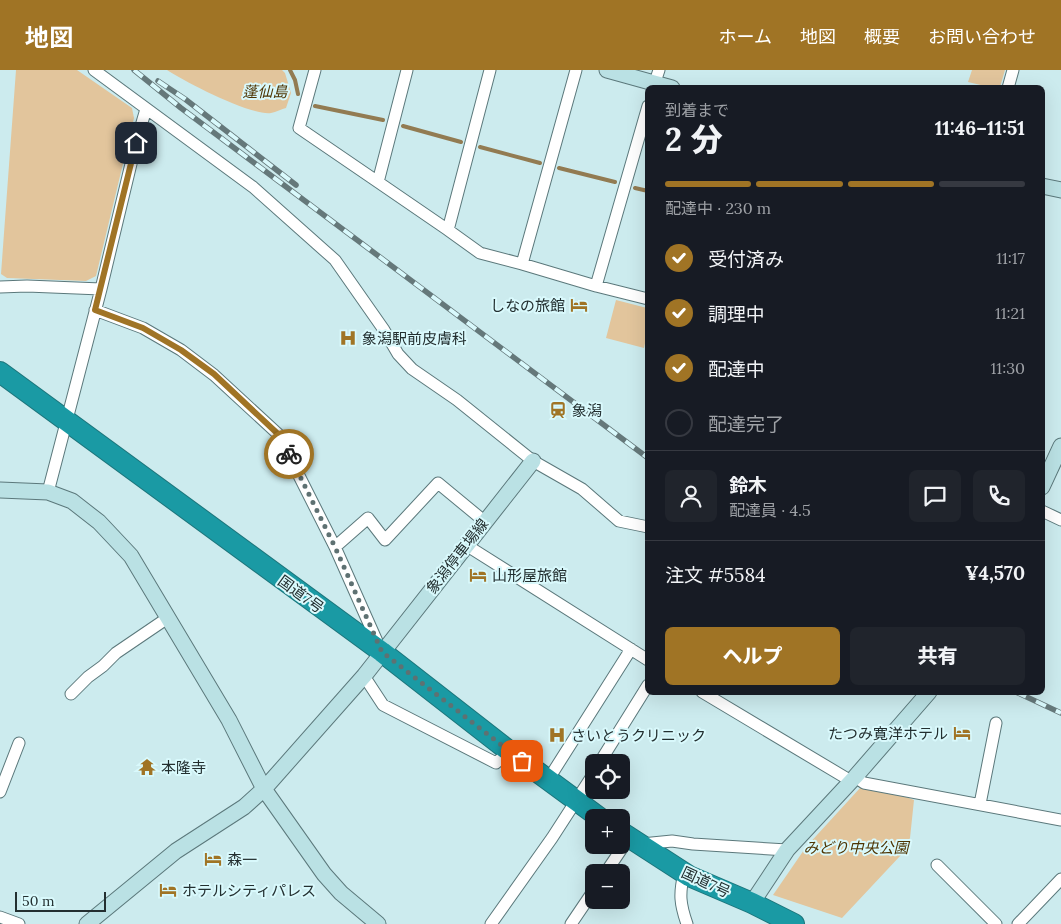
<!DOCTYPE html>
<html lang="ja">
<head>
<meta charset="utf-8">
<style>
	:root { --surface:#171b24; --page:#20242c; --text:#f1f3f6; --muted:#9ea1a6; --line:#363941; --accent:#a07425 }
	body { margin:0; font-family:Lora,"Noto Sans JP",serif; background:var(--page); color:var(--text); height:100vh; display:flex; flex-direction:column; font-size:19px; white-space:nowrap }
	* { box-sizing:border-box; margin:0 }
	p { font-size:16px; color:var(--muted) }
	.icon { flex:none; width:28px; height:28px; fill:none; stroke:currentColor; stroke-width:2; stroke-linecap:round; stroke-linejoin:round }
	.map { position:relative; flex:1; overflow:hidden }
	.sheet { position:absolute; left:645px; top:15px; width:400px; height:610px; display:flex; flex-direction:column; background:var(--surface); border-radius:8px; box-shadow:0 5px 20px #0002 }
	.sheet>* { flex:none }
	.controls { position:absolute; left:585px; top:684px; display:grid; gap:10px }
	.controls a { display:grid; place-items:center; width:45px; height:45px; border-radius:8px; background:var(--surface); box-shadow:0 5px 20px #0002; font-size:25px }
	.scale { position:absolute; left:15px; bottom:12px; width:91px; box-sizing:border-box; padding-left:5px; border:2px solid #232f30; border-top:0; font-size:14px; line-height:18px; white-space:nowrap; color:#232f30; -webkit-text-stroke:4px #d9f9fc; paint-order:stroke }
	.pin { position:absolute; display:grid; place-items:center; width:42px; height:42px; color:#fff; margin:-21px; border-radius:10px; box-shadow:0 2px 8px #0006 }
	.courier { position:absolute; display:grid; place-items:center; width:50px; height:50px; margin:-25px; border:4px solid #a07425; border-radius:50%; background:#fff; color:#222; box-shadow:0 1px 6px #0007 }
	.summary em { font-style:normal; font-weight:800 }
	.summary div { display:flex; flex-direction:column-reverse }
	.summary { display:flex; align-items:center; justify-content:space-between; height:85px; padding:0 20px }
	h1 { font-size:32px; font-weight:800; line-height:38px }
	.bar { display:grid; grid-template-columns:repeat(4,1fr); gap:8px 5px; align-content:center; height:60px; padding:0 20px }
	.bar i { height:6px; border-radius:4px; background:var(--line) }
	.bar .active { background:var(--accent) }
	.bar p { grid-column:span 4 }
	.line { display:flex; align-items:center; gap:12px; padding:0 20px; border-top:1px solid var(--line) }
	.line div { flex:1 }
	.round { display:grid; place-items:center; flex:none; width:52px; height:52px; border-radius:8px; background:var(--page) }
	ol { padding:0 20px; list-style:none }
	li { display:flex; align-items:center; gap:15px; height:55px }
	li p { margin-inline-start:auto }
	li .icon { padding:5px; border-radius:50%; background:var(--accent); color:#fff; stroke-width:4 }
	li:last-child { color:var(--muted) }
	li i { width:28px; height:28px; border:2px solid var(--line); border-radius:50% }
	.cta { display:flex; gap:10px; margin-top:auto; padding:10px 20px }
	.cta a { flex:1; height:58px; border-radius:8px; background:var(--accent); color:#fff; font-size:20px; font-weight:800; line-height:58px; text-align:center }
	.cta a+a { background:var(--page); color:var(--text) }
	header { display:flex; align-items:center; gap:30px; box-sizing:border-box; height:70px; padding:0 25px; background:var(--accent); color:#fff }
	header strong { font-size:24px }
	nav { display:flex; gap:28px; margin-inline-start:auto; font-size:18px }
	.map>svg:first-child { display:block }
	.green { fill:#e2c59c }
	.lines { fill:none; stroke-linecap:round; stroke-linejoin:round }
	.stream { stroke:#927b52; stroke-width:4 }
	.street-casing { stroke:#5b787b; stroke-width:13 }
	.secondary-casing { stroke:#5b787b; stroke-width:17 }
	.highway-casing { stroke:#1d757b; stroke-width:22 }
	.street { stroke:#fff; stroke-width:11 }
	.secondary { stroke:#bae1e4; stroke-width:15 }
	.highway { stroke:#1a9aa4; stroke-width:20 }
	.rail-casing { stroke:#65787a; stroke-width:5.5 }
	.rail { stroke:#d9f9fc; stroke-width:4; stroke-dasharray:11; stroke-linecap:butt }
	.done { stroke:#5e7172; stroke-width:5; stroke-dasharray:0 9 }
	.route { stroke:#a07425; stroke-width:6 }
	.labels { text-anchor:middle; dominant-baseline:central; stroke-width:4; stroke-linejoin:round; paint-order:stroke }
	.park-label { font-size:15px; font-style:italic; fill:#4e3402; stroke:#d9f9fc }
	.poi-label { font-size:15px; fill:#232f30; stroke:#d9f9fc; text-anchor:start }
	.street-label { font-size:15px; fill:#232f30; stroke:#d9f9fc }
</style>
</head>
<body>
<header>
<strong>地図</strong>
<nav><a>ホーム</a><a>地図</a><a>概要</a><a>お問い合わせ</a></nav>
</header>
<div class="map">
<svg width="1061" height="854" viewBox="0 0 1061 854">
	<rect width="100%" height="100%" fill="#ccebee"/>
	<path class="green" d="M16 0H77L132 38 134 48 96 206 86 211 7 208 1 204Z
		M167 0H282L285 3 291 23 286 38C282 39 276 42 271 43 251 46 185 12 167 0Z
		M972 0H1005L1000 17H989L968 12Z
		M616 230 647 238V264L644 278 606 268Z
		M860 718 906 727 914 730 910 768 901 785 842 848 773 825 806 777Z"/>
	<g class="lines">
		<path class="stream" d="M290 0 295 10 298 24
			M315 36 383 50
			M403 56 461 72
			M480 77 540 93
			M559 98 615 112
			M635 118 648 121"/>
		<g class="street-casing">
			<path id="street" d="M94 0 253 117 335 190 384 260 398 284 412 299 457 330 533 391 582 419 619 451 648 457
				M315 0 299 58 378 112
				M407 0 378 112 448 160
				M490 0 448 160 480 183 522 194
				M576 0 522 194 596 216
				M653 18 659 0
				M1008 18 1013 0
				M648 36 596 216 648 229
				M0 217 27 216 101 219
				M95 240 143 258 181 280 214 305 278 364 335 477 379 576
				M48 422 101 219 136 73 146 39
				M1042 441 1061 450
				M466 475 648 590
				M335 477 368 448 385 470 438 413 484 451
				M364 606 383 635 496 693 509 681
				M702 622 851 711
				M71 624 88 607 103 596 116 583 169 547
				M600 692 648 615
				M855 707 864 713 1061 750
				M548 710 631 579
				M0 722 19 673
				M980 734 996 653
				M642 774 672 771 693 774 787 780
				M937 795 996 854
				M606 802 629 768
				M684 803C679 824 680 834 687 854
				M0 847 19 854
				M491 854 552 768 594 703
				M571 854 594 820
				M1018 854 1061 809"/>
		</g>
		<g class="secondary-casing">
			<path id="secondary" d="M607 0 672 18
				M1042 116 1061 120
				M1042 417 1061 376
				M0 420 48 422 72 431 99 452 131 486 229 650 264 719 324 804 341 823 378 854
				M752 833 787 780 855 707 929 622
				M87 854 176 781 244 737 264 719 364 606 533 391"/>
		</g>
		<g class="highway-casing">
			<path id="highway" d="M0 302 382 582 509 681 600 748
				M621 762 689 806 752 833 794 854"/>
		</g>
		<use href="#street" class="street"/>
		<use href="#secondary" class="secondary"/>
		<use href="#highway" class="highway"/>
		<g class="rail-casing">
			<path id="rail" d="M134 0 181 38 648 388
				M158 11 185 29 296 115
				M1016 622 1061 643"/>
		</g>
		<use href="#rail" class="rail"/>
	</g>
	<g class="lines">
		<path class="done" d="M289 384 335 477 382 582 522 691"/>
		<path class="route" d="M136 73 95 240 143 258 181 280 214 304 278 364 289 384"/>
	</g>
	<defs>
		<g id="hotel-bare" transform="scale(1.35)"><path d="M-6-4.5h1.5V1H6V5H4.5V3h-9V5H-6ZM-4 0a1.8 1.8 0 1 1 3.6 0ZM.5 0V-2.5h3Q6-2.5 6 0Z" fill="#a07425" stroke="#d9f9fc" stroke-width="2.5" paint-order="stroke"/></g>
		<g id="hospital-bare" transform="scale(1.35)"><path d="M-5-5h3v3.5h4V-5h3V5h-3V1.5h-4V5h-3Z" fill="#a07425" stroke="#d9f9fc" stroke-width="2.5" paint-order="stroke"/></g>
		<g id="station-bare" transform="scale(1.35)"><path d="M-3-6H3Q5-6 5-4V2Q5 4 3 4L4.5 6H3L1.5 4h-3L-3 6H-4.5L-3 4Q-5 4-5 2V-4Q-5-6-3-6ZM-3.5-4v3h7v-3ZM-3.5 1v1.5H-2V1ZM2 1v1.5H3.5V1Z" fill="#a07425" stroke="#d9f9fc" stroke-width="2.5" paint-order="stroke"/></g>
		<g id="temple-bare" transform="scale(1.35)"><path d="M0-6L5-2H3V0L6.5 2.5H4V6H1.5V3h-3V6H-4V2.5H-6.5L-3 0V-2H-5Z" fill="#a07425" stroke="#d9f9fc" stroke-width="2.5" paint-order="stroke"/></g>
	</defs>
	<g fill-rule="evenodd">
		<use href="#hotel-bare" x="579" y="235"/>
		<use href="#hospital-bare" x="348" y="268"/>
		<use href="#station-bare" x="558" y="340"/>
		<use href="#hotel-bare" x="478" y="505"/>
		<use href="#hotel-bare" x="962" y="663"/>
		<use href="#hospital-bare" x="557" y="665"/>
		<use href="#temple-bare" x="147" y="697"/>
		<use href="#hotel-bare" x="213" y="789"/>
		<use href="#hotel-bare" x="168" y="820"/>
	</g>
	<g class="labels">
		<g class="park-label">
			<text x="265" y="21">蓬仙島</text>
			<text x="856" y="777">みどり中央公園</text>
		</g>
		<g class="poi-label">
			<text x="565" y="235" text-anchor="end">しなの旅館</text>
			<text x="362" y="268">象潟駅前皮膚科</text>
			<text x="572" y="340">象潟</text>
			<text x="492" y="505">山形屋旅館</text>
			<text x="948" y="663" text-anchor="end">たつみ寛洋ホテル</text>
			<text x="571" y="665">さいとうクリニック</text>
			<text x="161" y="697">本隆寺</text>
			<text x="227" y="789">森一</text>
			<text x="182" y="820">ホテルシティパレス</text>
		</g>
		<g class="street-label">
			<text transform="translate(457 486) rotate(-52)">象潟停車場線</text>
			<text transform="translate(301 524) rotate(36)">国道7号</text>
			<text transform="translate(706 812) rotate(25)">国道7号</text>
		</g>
	</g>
</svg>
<div class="controls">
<a><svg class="icon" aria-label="locate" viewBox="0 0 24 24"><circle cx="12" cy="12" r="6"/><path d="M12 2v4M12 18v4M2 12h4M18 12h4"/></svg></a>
<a>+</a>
<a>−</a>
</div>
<div class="scale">50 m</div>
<div class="pin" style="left:522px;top:691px;background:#ea580c"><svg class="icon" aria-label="bag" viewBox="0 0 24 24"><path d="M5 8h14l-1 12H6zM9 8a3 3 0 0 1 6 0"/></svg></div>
<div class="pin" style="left:136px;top:73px;background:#1f2937"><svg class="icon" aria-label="home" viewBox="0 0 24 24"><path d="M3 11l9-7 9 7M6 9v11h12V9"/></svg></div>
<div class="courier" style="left:289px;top:384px"><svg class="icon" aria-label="bike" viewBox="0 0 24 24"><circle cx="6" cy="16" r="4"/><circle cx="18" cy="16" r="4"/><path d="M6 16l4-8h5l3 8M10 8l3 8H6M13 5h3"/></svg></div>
<section class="sheet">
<div class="summary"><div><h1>2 分</h1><p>到着まで</p></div><em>11:46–11:51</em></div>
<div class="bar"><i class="active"></i><i class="active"></i><i class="active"></i><i></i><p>配達中 · 230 m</p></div>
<ol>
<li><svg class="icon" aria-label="check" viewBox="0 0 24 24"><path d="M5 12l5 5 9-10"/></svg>受付済み<p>11:17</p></li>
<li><svg class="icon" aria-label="check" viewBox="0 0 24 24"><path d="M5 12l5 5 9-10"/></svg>調理中<p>11:21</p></li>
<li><svg class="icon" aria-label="check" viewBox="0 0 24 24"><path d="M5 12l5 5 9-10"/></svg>配達中<p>11:30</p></li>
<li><i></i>配達完了</li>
</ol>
<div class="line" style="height:90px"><a class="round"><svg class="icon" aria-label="person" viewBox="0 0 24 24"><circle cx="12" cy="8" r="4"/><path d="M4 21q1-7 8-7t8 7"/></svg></a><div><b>鈴木</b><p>配達員 · 4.5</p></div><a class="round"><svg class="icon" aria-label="chat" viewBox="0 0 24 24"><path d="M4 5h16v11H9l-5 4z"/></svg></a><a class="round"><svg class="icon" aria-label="phone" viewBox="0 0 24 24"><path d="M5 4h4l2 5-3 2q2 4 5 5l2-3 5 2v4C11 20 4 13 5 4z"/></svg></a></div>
<div class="line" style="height:65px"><div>注文 #5584</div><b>¥4,570</b></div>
<div class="cta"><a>ヘルプ</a><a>共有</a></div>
</section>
</div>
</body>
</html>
